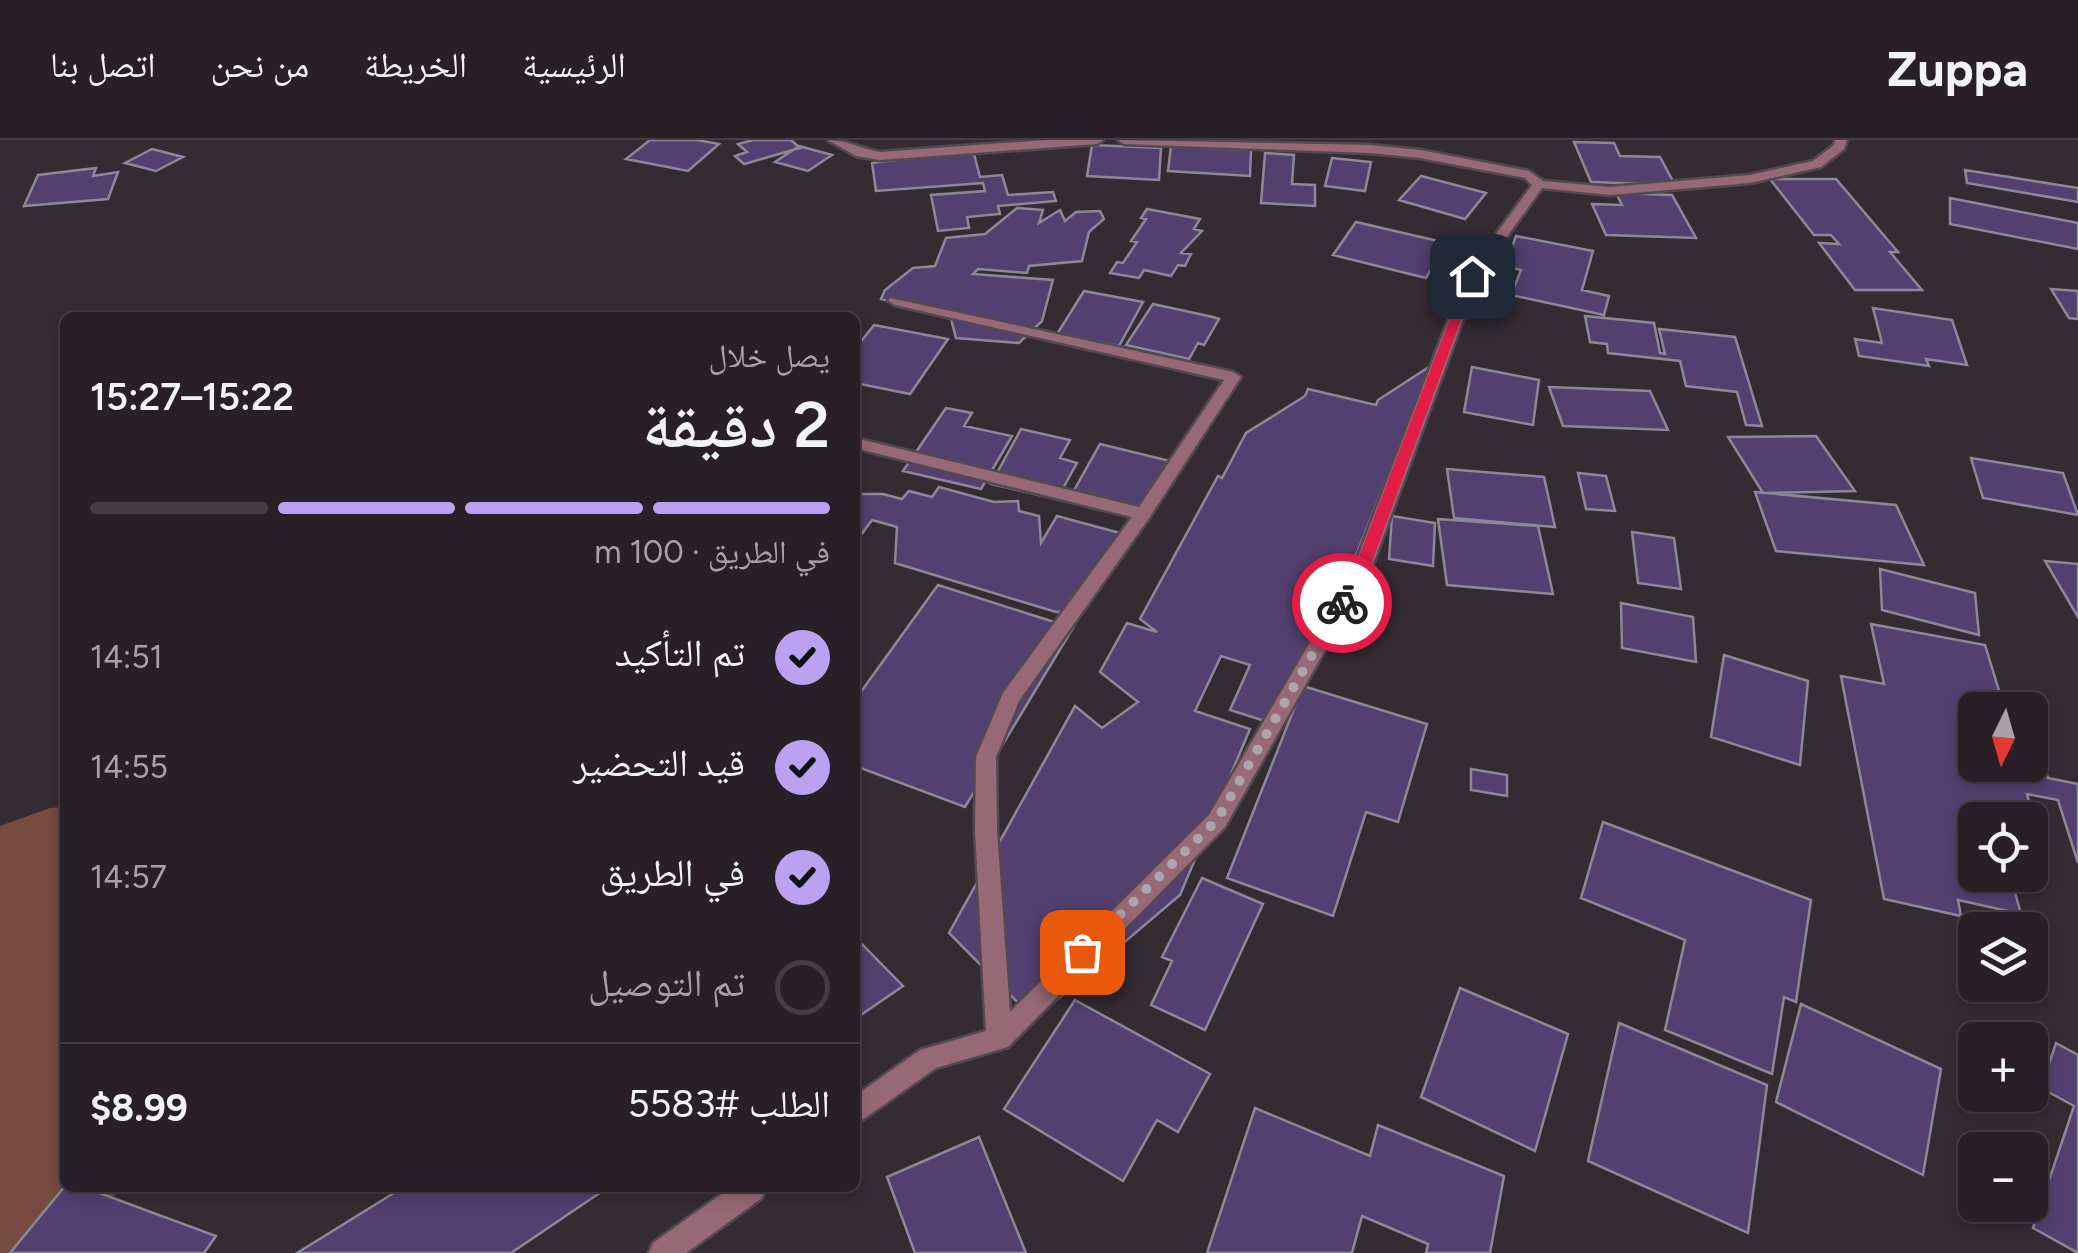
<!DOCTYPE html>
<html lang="ar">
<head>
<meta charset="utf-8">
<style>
	:root { --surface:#282026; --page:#342d32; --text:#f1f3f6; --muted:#a5a3a7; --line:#443e43; --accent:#bca0f2 }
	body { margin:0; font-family:Figtree,"Noto Naskh Arabic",sans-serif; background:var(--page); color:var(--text); direction:rtl; height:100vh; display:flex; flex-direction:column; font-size:38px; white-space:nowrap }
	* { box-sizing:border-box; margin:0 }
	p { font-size:32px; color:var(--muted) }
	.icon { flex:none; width:55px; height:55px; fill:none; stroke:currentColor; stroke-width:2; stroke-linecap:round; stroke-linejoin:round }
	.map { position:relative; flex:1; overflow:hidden; direction:ltr }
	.sheet { position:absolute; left:60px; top:172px; width:800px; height:880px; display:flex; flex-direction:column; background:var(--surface); border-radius:15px; box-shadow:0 5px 15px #0003,0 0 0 2px var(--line); direction:rtl }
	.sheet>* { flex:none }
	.needle { width:65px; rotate:185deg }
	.controls { position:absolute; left:1958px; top:552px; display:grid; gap:20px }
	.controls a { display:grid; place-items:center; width:90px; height:90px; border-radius:15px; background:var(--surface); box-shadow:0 5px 15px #0003,0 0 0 2px var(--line); font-size:50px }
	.pin { position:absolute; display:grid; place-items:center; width:85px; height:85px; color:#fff; margin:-42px; border-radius:20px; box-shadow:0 5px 15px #0006 }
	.courier { position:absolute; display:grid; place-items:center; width:100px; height:100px; margin:-50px; border:8px solid #e11d48; border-radius:50%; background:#fff; color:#222; box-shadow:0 2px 12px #0007 }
	.overview em { font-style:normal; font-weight:600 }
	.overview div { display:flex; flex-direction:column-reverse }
	.overview { display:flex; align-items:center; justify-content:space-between; height:170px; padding:0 30px }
	h1 { font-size:65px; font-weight:600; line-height:75px }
	.bar { display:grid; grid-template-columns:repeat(4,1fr); gap:15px 10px; align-content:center; height:120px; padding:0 30px }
	.bar i { height:12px; border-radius:8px; background:var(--line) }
	.bar .current { background:var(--accent) }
	.bar p { grid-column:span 4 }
	.line { display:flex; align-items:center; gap:25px; padding:0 30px; border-top:2px solid var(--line) }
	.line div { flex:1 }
	ol { padding:0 30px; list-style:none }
	li { display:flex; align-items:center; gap:30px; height:110px }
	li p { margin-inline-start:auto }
	li .icon { padding:10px; border-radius:50%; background:var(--accent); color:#111; stroke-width:4 }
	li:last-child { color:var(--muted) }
	li i { width:55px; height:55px; border:5px solid var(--line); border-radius:50% }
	header { display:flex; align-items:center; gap:60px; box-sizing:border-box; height:140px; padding:0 50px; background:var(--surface); border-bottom:2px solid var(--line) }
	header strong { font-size:48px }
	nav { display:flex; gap:55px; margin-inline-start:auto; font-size:35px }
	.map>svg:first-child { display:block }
	.green { fill:#774a42 }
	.building { fill:#534070; stroke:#8d8897; stroke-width:2.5 }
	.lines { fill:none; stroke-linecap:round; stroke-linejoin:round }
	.street-casing { stroke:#524951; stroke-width:5 }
	.street { fill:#976875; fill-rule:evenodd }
	.route { fill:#e11d48 }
	.done { stroke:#ada5ab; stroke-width:10; stroke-dasharray:0 18 }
</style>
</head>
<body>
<header>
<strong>Zuppa</strong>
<nav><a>الرئيسية</a><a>الخريطة</a><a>من نحن</a><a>اتصل بنا</a></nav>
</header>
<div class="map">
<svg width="2078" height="1113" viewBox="0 0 2078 1113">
	<rect width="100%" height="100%" fill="#352b33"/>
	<path class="green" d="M65 667V1048H123L50 1113H0V686L50 668Z"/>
	<path class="building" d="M650 0H697L719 4 688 31 626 19Z
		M753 0H791L800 8 744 24 735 16 747 12 738 4Z
		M1574 2 1614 3 1620 16 1660 17 1675 45 1591 42Z
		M1092 5 1161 8 1159 40 1087 36Z
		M799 6 832 15 808 31 775 22Z
		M1171 6 1251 10 1250 36 1168 31Z
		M152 9 183 17 156 31 125 23Z
		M973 10 980 37 1002 35 1008 55 1053 52 1056 61 998 66 1000 74 967 77 969 88 938 91 931 55 985 51 983 43 876 51 872 23Z
		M1265 13 1294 15 1292 44 1315 45V66L1261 63Z
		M1332 18 1371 22 1365 51 1325 46Z
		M96 28 93 36 118 32 108 59 24 66 38 35Z
		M1965 30 2078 48V62L1967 43Z
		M1421 36 1486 53 1465 79 1399 60Z
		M1770 39H1836L1898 112H1890L1922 150H1855L1819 103 1839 104 1831 95H1814Z
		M1616 53 1672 55 1696 98 1606 95 1592 64 1622 65Z
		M1950 58 2078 83V109L1950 84Z
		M1017 68 1043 70 1039 83 1060 70 1065 81 1076 72 1100 71 1104 79 1089 92 1082 121 1029 126 1027 133 978 129 973 134 1053 140 1042 181 1019 203 956 198 951 179 881 159 885 150 913 128 935 126 946 98 985 94Z
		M1147 69 1200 79 1194 89 1202 91 1181 113 1191 114 1185 126 1178 125 1171 136 1144 130 1139 138 1110 133 1117 122 1123 123 1137 102 1131 101 1146 79 1141 78Z
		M1356 82 1447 103 1426 138 1333 115Z
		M1516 96 1593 111 1582 150 1609 156 1604 175 1511 155 1521 130 1505 126Z
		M2051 149 2078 151V179L2069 178Z
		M1084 151 1143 162 1119 206 1057 194Z
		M1153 164 1213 177 1219 179 1204 205 1198 203 1189 219 1126 205Z
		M1873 168 1952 180 1967 225 1926 219 1929 226 1859 216 1855 199 1882 203Z
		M1585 176 1654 183 1660 213 1665 214 1659 189 1735 197 1762 286 1746 285 1737 252 1686 246 1680 221 1608 213 1607 204 1590 202Z
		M874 185 948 199 910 254 855 243V209Z
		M1432 225 1302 551 1265 581 1230 570 1250 525 1221 516 1195 571 1250 589 1180 755 1034 879 949 793 1075 566 1102 588 1138 562 1100 532 1127 483 1157 492 1140 479 1218 336 1222 338 1246 293 1305 256 1308 249 1376 265 1378 260Z
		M1472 227 1539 240 1533 285 1464 272Z
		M1549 247 1650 251 1668 290 1563 286Z
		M946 268 972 273 964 286 1012 296 981 349 903 331Z
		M1021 289 1070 300 1060 318 1077 323 1057 359 991 344Z
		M1816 296 1855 351 1763 353 1728 297Z
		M1100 304 1170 321 1143 372 1072 354Z
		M1971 318 2063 333 2078 375 1983 358Z
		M1447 329 1544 337 1555 387 1454 378Z
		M1578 333 1606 336 1615 371 1586 369Z
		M939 347 994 362 1018 361 1019 371 1039 376 1041 403 1057 376 1120 393 1075 471 1056 472 895 423 897 387 872 380 861 395 855 393V354H883L902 359 909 351 932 357Z
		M1755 352 1896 365 1924 425 1776 411Z
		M1392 376 1435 383 1433 426 1389 419Z
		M1438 379 1538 386 1553 454 1447 445Z
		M1632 392 1674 398 1681 449 1638 443Z
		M2045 421 2078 424V477Z
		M1880 429 1975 453 1979 495 1882 470Z
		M938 445 1073 488 965 667 855 626V560Z
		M1621 463 1693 477 1696 522 1622 508Z
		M1871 484 1985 505 2005 570H1975V625H2030V583L2048 638 2078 644V723L2058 660 2027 654 2045 718 2030 715V680H1975V735H2010L2021 774 1958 760 1961 776 1884 759 1841 536 1884 544Z
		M1724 515 1808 541 1800 625 1711 597Z
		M1303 546 1427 584 1398 682 1366 672 1333 776 1227 738Z
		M1471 629 1507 635V656L1471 650Z
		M1603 682 1811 760 1796 862 1784 857 1772 934 1665 890 1685 800 1581 758Z
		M1202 738 1263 764 1205 890 1151 865 1172 821 1162 817Z
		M855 797 903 846 855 879Z
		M1460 848 1568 894 1535 1011 1421 957Z
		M1075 860 1210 934 1178 992 1157 980 1123 1041 1004 969Z
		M1801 864 1941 929 1923 1035 1776 962Z
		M1619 883 1767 945 1748 1093 1588 1021Z
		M2056 903 2078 915V1113L2033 1088 2074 966 2041 948Z
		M1255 968 1370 1016 1378 985 1504 1036 1490 1113H1426L1428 1104 1362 1076 1352 1113H1207Z
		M979 997 1026 1113H915L887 1037Z
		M65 1046 86 1048 216 1096 204 1113H10Z
		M402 1048H607L511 1113H297Z"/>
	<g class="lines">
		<g class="street-casing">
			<path id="street" d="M828 0C847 0 861 9 880 12L1047 0H1103L1097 4 880 20 856 16Z
				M1118 0 1370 5 1420 10 1529 31 1543 41 1610 47 1750 35 1813 21 1834 5 1835 0H1847L1844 9 1821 27 1750 43 1610 55 1542 48 1479 136 1372 427 1225 687 1008 907 936 928 855 985V956L920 910 986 891 975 691 976 617 1003 553 1132 377 855 308V298L1139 367 1224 240 895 165 888 161 890 158 1233 232 1241 237 1149 378 1019 561 996 617 997 691 1010 872 1209 675 1354 427 1465 136 1532 45 1525 38 1420 18 1370 13 1124 4Z
				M730 1048H765L762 1058 686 1113H649L653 1103Z"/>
		</g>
		<use href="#street" class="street"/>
	</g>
	<path class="route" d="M1467 134 1477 136 1370 427 1347 467H1336L1334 463 1355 427Z"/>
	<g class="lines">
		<path class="done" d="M1082 812 1217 680 1342 463"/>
	</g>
</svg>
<div class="controls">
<a><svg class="needle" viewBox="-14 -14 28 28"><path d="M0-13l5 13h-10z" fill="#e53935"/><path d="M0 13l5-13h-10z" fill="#a5a3a7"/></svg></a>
<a><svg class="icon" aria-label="locate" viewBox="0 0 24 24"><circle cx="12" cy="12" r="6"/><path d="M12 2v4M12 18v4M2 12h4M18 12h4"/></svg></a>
<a><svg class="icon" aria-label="layers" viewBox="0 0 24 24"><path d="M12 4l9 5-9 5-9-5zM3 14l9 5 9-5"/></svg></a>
<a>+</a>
<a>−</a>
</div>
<div class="pin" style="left:1082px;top:812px;background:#ea580c"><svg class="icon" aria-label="bag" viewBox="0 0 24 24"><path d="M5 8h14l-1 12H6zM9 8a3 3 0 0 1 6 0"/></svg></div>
<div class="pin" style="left:1472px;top:136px;background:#1f2937"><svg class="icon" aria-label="home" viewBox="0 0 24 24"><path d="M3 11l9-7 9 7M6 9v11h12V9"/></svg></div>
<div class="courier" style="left:1342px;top:463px"><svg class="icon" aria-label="bike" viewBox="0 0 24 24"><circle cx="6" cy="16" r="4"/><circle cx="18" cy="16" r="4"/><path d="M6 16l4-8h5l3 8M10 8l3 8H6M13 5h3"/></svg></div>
<section class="sheet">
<div class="overview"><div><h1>2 دقيقة</h1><p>يصل خلال</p></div><em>15:22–15:27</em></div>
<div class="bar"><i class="current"></i><i class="current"></i><i class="current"></i><i></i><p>في الطريق · 100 m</p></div>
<ol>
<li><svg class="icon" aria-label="check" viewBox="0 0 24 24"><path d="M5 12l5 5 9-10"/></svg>تم التأكيد<p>14:51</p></li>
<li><svg class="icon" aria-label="check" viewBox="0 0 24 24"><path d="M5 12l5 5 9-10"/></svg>قيد التحضير<p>14:55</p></li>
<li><svg class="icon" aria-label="check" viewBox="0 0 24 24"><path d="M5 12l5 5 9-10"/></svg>في الطريق<p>14:57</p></li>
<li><i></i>تم التوصيل</li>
</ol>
<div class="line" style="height:130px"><div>الطلب #5583</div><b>$8.99</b></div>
</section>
</div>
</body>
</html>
